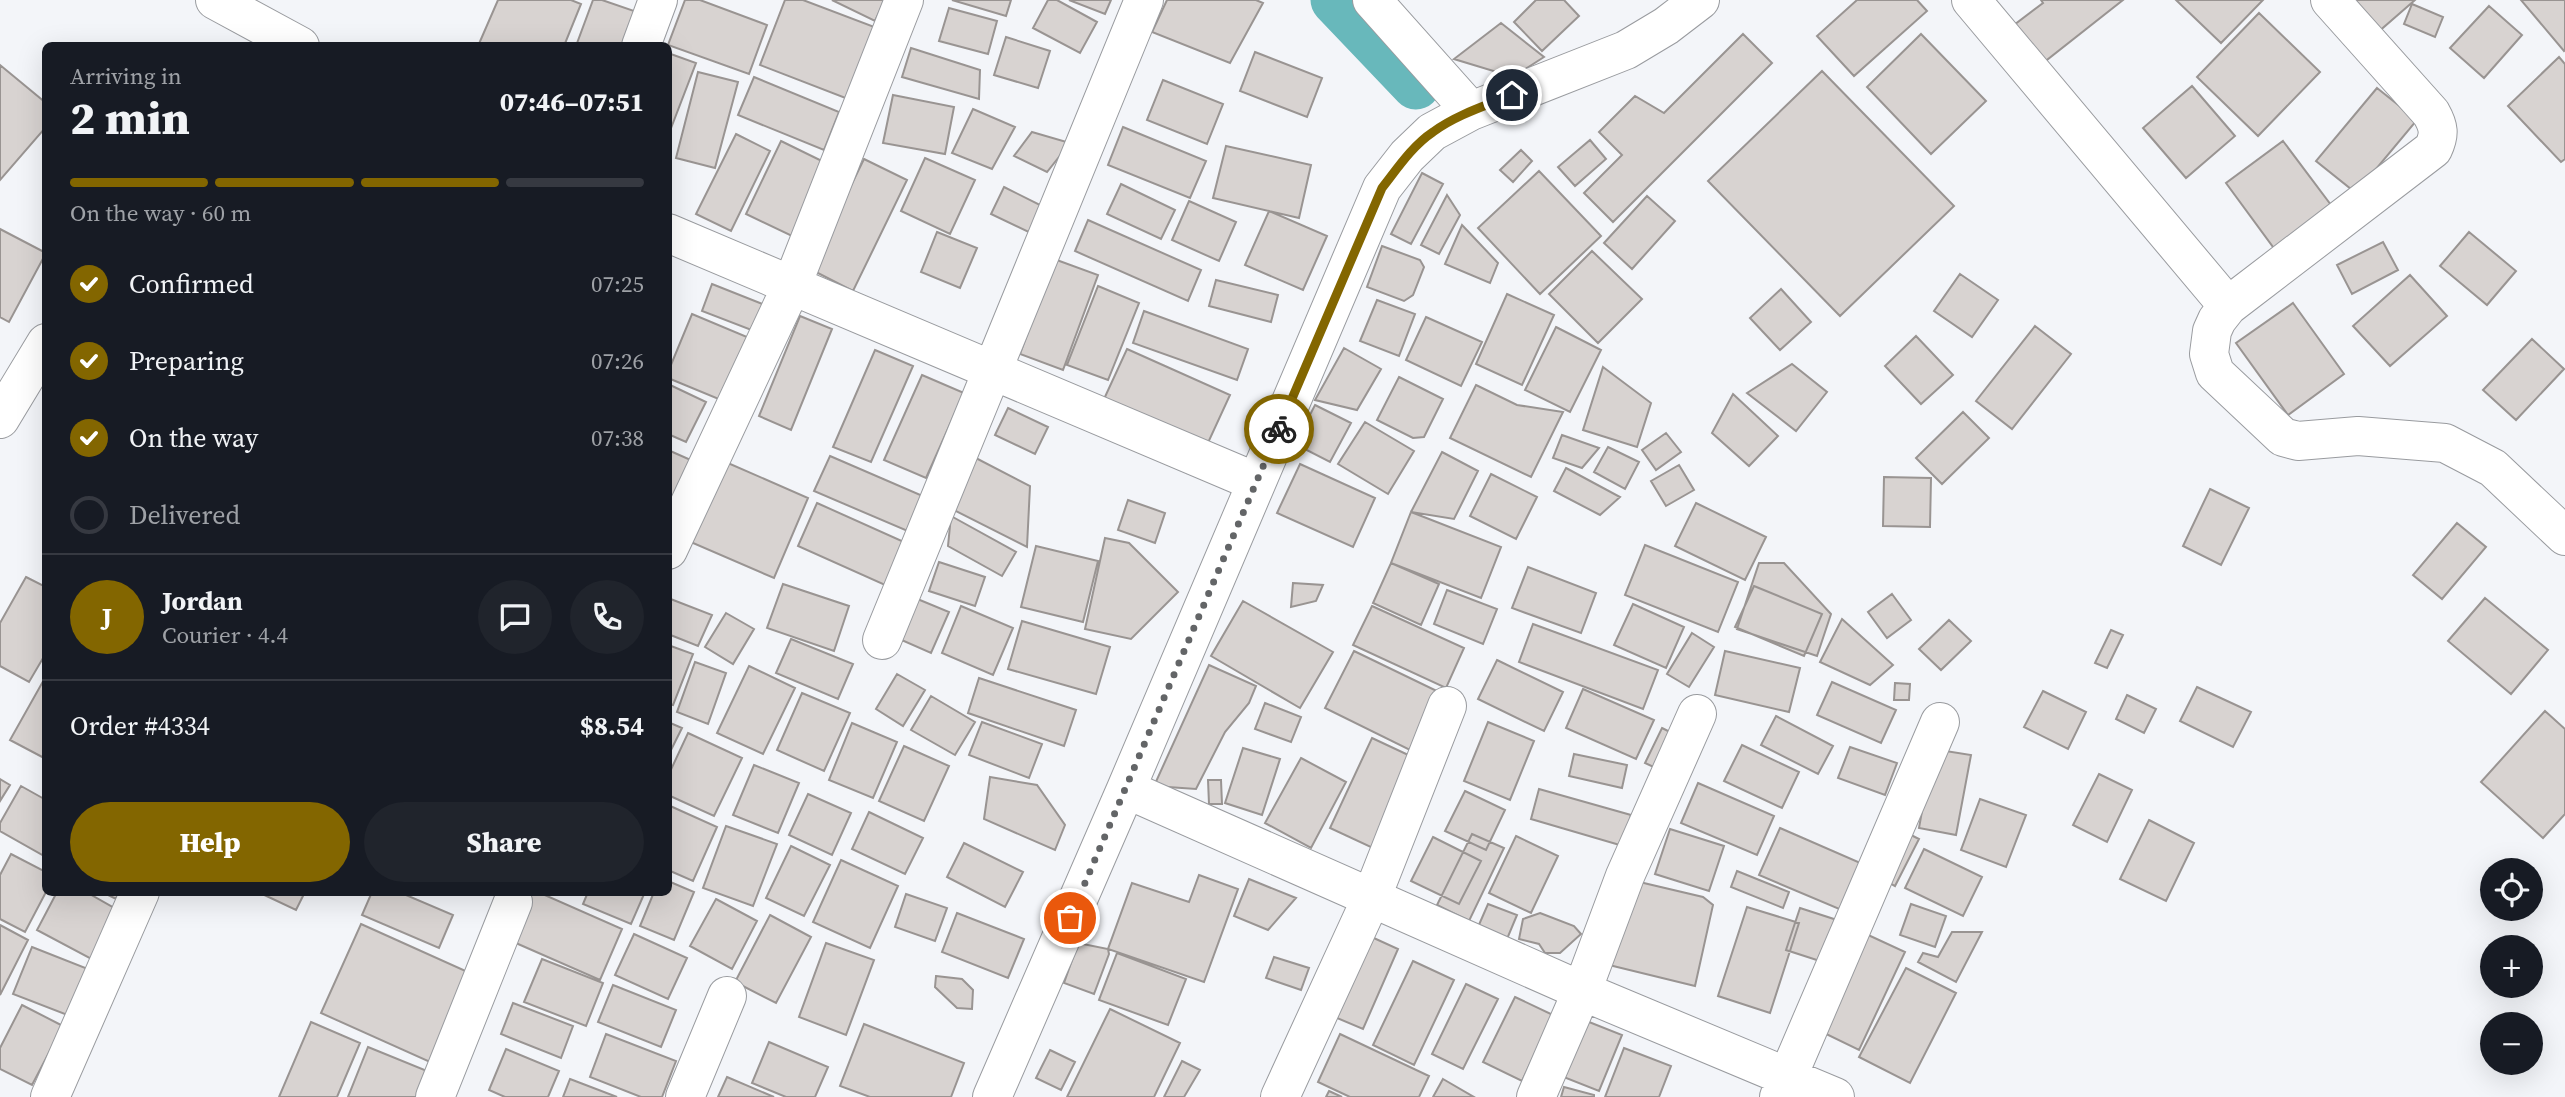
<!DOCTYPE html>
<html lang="en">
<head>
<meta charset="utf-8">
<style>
	:root { --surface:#171b24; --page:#20242c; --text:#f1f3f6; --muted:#9ea1a6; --line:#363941; --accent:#836600 }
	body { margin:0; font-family:"Source Serif 4",serif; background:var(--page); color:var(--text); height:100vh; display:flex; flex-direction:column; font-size:26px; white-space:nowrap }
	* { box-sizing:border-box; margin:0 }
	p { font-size:23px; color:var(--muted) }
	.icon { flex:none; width:38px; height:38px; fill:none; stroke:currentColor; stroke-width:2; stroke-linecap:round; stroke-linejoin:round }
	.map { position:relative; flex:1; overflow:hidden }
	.side { position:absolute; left:42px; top:42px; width:630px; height:854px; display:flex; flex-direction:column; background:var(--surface); border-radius:10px; box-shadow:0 7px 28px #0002 }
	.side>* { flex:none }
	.buttons { position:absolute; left:2480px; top:858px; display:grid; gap:14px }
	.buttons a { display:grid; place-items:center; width:63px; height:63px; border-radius:50%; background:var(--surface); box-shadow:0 7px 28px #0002; font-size:35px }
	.pin { position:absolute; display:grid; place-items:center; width:60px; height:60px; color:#fff; margin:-30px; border:4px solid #fff; border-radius:50%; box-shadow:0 2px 7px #0007 }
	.courier { position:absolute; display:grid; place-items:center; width:70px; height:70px; margin:-35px; border:5px solid #836600; border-radius:50%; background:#fff; color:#222; box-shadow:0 2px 9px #0007 }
	.headline em { font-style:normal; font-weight:800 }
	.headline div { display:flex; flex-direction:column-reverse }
	.headline { display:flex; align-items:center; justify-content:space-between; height:119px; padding:0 28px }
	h1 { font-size:46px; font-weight:800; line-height:52px }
	.bar { display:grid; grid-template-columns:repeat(4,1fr); gap:10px 7px; align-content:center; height:84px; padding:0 28px }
	.bar i { height:9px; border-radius:5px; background:var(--line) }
	.bar .on { background:var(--accent) }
	.bar p { grid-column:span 4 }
	.line { display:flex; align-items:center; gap:18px; padding:0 28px; border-top:2px solid var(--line) }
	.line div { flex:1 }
	.round { display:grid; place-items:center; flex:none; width:74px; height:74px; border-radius:37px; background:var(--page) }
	ol { padding:0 28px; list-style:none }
	li { display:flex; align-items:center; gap:21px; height:77px }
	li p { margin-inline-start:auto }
	li .icon { padding:7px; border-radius:50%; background:var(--accent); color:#fff; stroke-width:4 }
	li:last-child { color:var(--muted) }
	li i { width:38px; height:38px; border:4px solid var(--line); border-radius:50% }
	.primary-button { display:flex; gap:14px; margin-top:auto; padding:14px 28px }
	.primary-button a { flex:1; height:80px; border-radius:42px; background:var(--accent); color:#fff; font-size:28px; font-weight:800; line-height:80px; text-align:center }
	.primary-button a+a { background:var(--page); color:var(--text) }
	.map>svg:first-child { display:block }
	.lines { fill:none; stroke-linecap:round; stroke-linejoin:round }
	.canal { stroke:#68b8bb; stroke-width:49 }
	.building { fill:#d8d3d1; stroke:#999492; stroke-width:2 }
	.minor-casing { stroke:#999b9f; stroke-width:40 }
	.minor { stroke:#fff; stroke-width:38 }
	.done { stroke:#636567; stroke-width:7; stroke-dasharray:0 12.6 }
	.route { stroke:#836600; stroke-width:9 }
</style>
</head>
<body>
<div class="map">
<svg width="2565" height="1097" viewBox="0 0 2565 1097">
	<rect width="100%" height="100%" fill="#f3f5f9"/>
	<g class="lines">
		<path class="canal" d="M1335 0 1416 85"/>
	</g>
	<path class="building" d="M498 0H571L581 4 564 46H478Z
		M593 0H602L640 13 628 46H576Z
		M685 0H700L767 25 749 74 668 45Z
		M785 0H803L877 28 848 99 760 65Z
		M832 0H885L875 21Z
		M952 0H1011L1006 16Z
		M1048 0H1057L1097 22 1080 53 1033 28Z
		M1069 0H1111L1105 14Z
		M1167 0H1256L1263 3 1230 63 1152 32Z
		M1536 0H1564L1579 16 1542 51 1514 22Z
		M1857 0H1917L1927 11 1854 76 1817 36Z
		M2041 0H2123L2043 63 2014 25 2043 3Z
		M2176 0H2263L2221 43Z
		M2348 0H2415L2377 33Z
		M2521 0H2565V50L2564 51Z
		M2412 4 2443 17 2435 37 2404 24Z
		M2489 6 2522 35 2484 78 2450 48Z
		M949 8 997 21 988 54 939 41Z
		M2259 13 2320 72 2258 136 2197 77Z
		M1501 23 1544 57 1513 77 1454 59Z
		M1743 34 1772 63 1613 222 1584 193 1622 155 1599 132 1635 96 1664 113Z
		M1921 34 1986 101 1931 154 1867 87Z
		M1006 37 1050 51 1038 88 994 75Z
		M911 48 980 70 979 99 902 77Z
		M1255 52 1322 78 1307 117 1240 91Z
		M668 53 696 63 668 136Z
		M2559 57 2565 64V159L2561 162 2508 106Z
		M0 65 46 103V127L0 180Z
		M1822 71 1954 206 1840 316 1708 181Z
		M698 72 738 82 715 168 676 158Z
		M754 77 839 112 824 150 738 115Z
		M1163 80 1223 104 1207 144 1147 120Z
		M2192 86 2235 136 2186 178 2143 128Z
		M2377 88 2417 120 2356 193 2316 161Z
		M893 95 954 107 945 154 883 143Z
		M973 109 1015 127 992 169 952 153Z
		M1123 127 1206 161 1190 198 1108 165Z
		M1032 132 1070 143 1047 172 1014 156Z
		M736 134 770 151 731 231 696 214Z
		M1590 140 1606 159 1575 186 1558 167Z
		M781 141 828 164 792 236 746 214Z
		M2283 141 2334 209 2276 251 2226 183Z
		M1226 146 1311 165 1299 218 1213 198Z
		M1521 150 1532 161 1513 182 1500 170Z
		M925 158 975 180 950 234 901 211Z
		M864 159 907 180 853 291 810 269Z
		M1539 171 1601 236 1540 294 1478 228Z
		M1422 173 1443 184 1411 244 1391 234Z
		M1121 184 1175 210 1161 239 1107 214Z
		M1004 187 1052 211 1039 237 991 214Z
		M1447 195 1460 215 1439 254 1421 245Z
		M1647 196 1675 221 1632 269 1604 243Z
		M1189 201 1236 222 1219 261 1172 240Z
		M1269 211 1327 236 1303 290 1245 265Z
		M1088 220 1201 270 1188 301 1075 251Z
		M1462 225 1498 263 1490 283 1445 264Z
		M0 229 46 253 9 322 0 317Z
		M937 232 977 248 960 288 921 272Z
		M2469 232 2516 271 2487 305 2440 266Z
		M2383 242 2398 270 2352 294 2337 265Z
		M1382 246 1420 260 1424 267 1413 295 1404 301 1367 287Z
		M1592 251 1642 299 1598 343 1549 294Z
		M1054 259 1098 275 1063 370 1020 354Z
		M1960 274 1998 300 1972 337 1934 311Z
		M2410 275 2447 316 2390 366 2353 326Z
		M1216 280 1278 295 1271 322 1209 306Z
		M712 284 765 305 754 331 702 311Z
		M1098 286 1139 303 1108 380 1067 365Z
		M1781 289 1811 322 1780 350 1750 318Z
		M1507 294 1554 315 1522 385 1476 364Z
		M1377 300 1415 314 1399 356 1360 341Z
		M2293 303 2344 374 2288 415 2236 343Z
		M1144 311 1248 349 1237 380 1133 343Z
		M692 314 747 337 721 400 668 378V372Z
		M800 316 832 329 791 430 759 416Z
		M1426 317 1482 342 1461 386 1406 360Z
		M2035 326 2071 354 2012 429 1976 401Z
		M1556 327 1601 350 1570 412 1525 390Z
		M1916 336 1953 375 1921 404 1885 366Z
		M2532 339 2564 369 2516 420 2483 390Z
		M1344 348 1381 369 1357 410 1315 400Z
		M1127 349 1230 395 1207 445 1104 399Z
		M875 350 913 366 871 462 833 447Z
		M1792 364 1827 392 1796 431 1747 393Z
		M1603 367 1651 403 1637 447 1583 430Z
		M922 375 964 393 926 478 884 460Z
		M1399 377 1443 399 1424 437 1413 438 1377 420Z
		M668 384 706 402 686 442 668 434Z
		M1476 385 1517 405 1563 412 1531 477 1450 438Z
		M1733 394 1778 436 1749 466 1712 433Z
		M1315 405 1351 423 1330 462 1295 444Z
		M1008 408 1048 427 1035 454 995 435Z
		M1963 412 1989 438 1942 484 1916 458Z
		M1365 422 1414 451 1388 494 1338 464Z
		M1666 433 1681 452 1656 470 1642 450Z
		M1562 435 1599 448 1582 468 1553 458Z
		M1608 447 1639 462 1625 489 1594 472Z
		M668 450 693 461 668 513Z
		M1442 452 1478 471 1454 519 1411 512Z
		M970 455 1030 486 1027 547 944 505Z
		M830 456 932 500 917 535 814 491Z
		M721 460 808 498 774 578 686 540Z
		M1300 464 1375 498 1353 547 1277 513Z
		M1679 465 1694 490 1666 506 1651 481Z
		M1566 468 1620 497 1600 515 1554 491Z
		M1491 474 1537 497 1516 539 1470 516Z
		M1884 477 1931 478 1930 527 1883 526Z
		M2210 489 2249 508 2221 565 2183 546Z
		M1128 500 1165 513 1155 543 1118 530Z
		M817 503 904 542 885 585 798 546Z
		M1696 503 1766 537 1745 580 1675 546Z
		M1411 512 1501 547 1481 598 1391 563Z
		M951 516 1016 552 1002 576 948 546Z
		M2457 523 2486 547 2442 599 2413 575Z
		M1105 538 1129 543 1178 592 1131 639 1085 629Z
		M1645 545 1738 582 1718 632 1625 595Z
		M1036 546 1098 561 1083 622 1021 607Z
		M939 562 985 577 975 606 929 591Z
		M1391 563 1439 584 1421 625 1373 603Z
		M1759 563H1784L1831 614 1817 656 1737 629Z
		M1528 567 1596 593 1581 633 1512 608Z
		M26 577 46 587V653L29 682 0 666V623Z
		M1293 583 1323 585 1316 601 1291 607Z
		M783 584 849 606 834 651 767 628Z
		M1754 586 1822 614 1804 656 1735 627Z
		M1447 590 1497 609 1483 644 1434 624Z
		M1892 594 1911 620 1887 638 1868 612Z
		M668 598 712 615 698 646 668 634Z
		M915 598 949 612 931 653 897 638Z
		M2485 598 2548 650 2511 694 2448 641Z
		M1243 601 1333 652 1300 708 1211 656Z
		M1633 604 1684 627 1666 668 1614 645Z
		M961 606 1013 628 993 675 942 653Z
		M1372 606 1464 648 1446 688 1353 645Z
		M726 613 754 629 733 664 705 647Z
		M1842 619 1893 665 1870 685 1820 662Z
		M1949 620 1971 641 1941 670 1919 649Z
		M1022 621 1110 647 1096 694 1008 669Z
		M1533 624 1658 670 1643 709 1519 662Z
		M2111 630 2123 635 2107 668 2095 663Z
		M1692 633 1714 647 1689 687 1667 674Z
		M791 639 853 664 838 699 776 673Z
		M668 645 693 654 673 705 668 704Z
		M1354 651 1443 694 1414 752 1325 708Z
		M1725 651 1800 668 1789 712 1715 695Z
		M1497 660 1563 692 1544 731 1478 699Z
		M695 662 726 673 708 724 677 712Z
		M1209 665 1256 686 1249 703 1225 732 1196 789 1154 786Z
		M749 666 795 688 763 754 717 733Z
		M897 674 925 690 903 726 876 709Z
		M46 676V759L10 740Z
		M979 678 1076 710 1064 746 968 713Z
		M1832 682 1896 710 1881 743 1817 715Z
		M1895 683 1910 684 1909 700H1894Z
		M2197 687 2251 712 2233 747 2180 721Z
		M1583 689 1654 720 1636 759 1566 728Z
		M2043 691 2086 712 2068 749 2024 727Z
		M802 693 850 713 824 771 777 750Z
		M2127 695 2156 709 2144 733 2116 719Z
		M931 696 975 722 955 755 911 730Z
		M1265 703 1301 717 1291 742 1255 729Z
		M2545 711 2565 729V814L2543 838 2481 782Z
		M1776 716 1833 746 1818 774 1761 745Z
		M668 722 682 728 668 756Z
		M982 722 1042 744 1029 778 969 755Z
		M1488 722 1534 741 1510 800 1464 781Z
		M852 723 897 742 873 798 829 780Z
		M1662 728 1678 736 1662 771 1645 763Z
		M688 733 742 758 714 816 668 795V776Z
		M1372 738 1419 760 1375 849 1330 828Z
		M1742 745 1799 772 1782 808 1724 781Z
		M904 746 949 766 924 821 879 801Z
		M1850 747 1897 763 1885 795 1838 778Z
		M1243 748 1280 759 1262 815 1225 803Z
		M1933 749 1971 755 1956 835 1919 828Z
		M1574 754 1627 765 1622 788 1569 776Z
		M1301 758 1346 782 1311 848 1265 823Z
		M754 765 799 783 778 833 733 815Z
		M2099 774 2132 790 2107 842 2073 825Z
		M990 777 1037 785 1065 825 1055 850 984 819Z
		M0 779 10 785 0 801Z
		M1208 780H1221L1222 804H1209Z
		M1698 783 1774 816 1757 855 1681 823Z
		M21 786 46 800V857L0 831V823Z
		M1539 789 1631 815 1623 846 1531 819Z
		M1465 791 1505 810 1486 850 1445 831Z
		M808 794 851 813 832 855 789 835Z
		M1980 799 2026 815 2006 867 1961 850Z
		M668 805 717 827 693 881 668 870Z
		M869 812 923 838 905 874 852 849Z
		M2149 820 2194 843 2166 901 2120 879Z
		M726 826 777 844 753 906 703 888Z
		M1780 828 1865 865 1844 911 1759 875Z
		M1670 829 1724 846 1709 891 1655 874Z
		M1905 832 1919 839 1895 886 1881 878Z
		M1472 834 1504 848 1469 921 1437 905Z
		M1516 836 1558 856 1531 913 1489 893Z
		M1433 837 1481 861 1459 904 1411 881Z
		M964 843 1023 872 1005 907 947 877Z
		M791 846 830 865 804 916 766 898Z
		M1924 849 1982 877 1963 916 1905 888Z
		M11 854 46 872V892L25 932 0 919V875Z
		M841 860 898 886 870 948 813 922Z
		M1737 871 1789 892 1783 908 1731 887Z
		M1199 875 1238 889 1204 982 1108 949 1132 883 1189 902Z
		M1249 879 1296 898 1268 930 1234 916Z
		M1631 880 1703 897 1713 905 1695 986 1609 965Z
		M668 881 694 892 674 940 640 926 654 892H668Z
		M57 892H86L123 913 97 962 37 930Z
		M102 892H119L116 899Z
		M258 892H305L296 910Z
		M372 892H399L453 915 439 948 362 915Z
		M529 892H538L622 929 600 980 509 940Z
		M588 892H645L631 924 583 904Z
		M906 894 947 908 935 941 895 927Z
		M716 899 757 921 732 969 690 946Z
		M1488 904 1517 915 1507 939 1478 927Z
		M1911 904 1946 916 1935 947 1900 935Z
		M1747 907 1799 923 1770 1013 1718 996Z
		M1800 908 1840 921 1826 963 1786 950Z
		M957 913 1024 939 1008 978 942 952Z
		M1540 913 1574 926 1581 934 1560 953H1545L1539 944 1519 939 1523 919Z
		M770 915 811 937 776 1003 735 982Z
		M361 924 470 973 430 1062 321 1013Z
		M0 925 28 940 0 995Z
		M1952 932H1982L1956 982 1918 962 1923 953 1938 957Z
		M634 934 687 958 668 999 615 975Z
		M1365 934 1398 949 1363 1029 1330 1015Z
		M1866 934 1905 952 1859 1050 1820 1031Z
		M826 943 874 960 846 1035 799 1017Z
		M1078 943 1108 949 1109 954 1094 994 1064 983Z
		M32 947 88 969 70 1016 13 994Z
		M1117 953 1186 979 1168 1025 1099 1000Z
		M1274 957 1309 968 1301 990 1266 978Z
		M542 959 603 983 586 1026 524 1002Z
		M1413 961 1454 980 1414 1065 1373 1045Z
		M1906 968 1956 993 1910 1083 1859 1057Z
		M936 976 962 979 973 990 972 1009 957 1008 935 987Z
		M1466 984 1498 999 1463 1069 1432 1054Z
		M613 985 676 1010 661 1047 598 1022Z
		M1515 997 1553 1015 1522 1081 1483 1062Z
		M513 1003 573 1026 561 1058 501 1034Z
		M22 1005 63 1026 32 1085 0 1069V1048Z
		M1110 1009 1180 1043 1154 1097H1067Z
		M1584 1020 1622 1035 1599 1091 1561 1076Z
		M311 1022 360 1043 337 1097H279Z
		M864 1024 964 1063 951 1097H870L840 1086Z
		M606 1034 676 1061 662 1097H641L590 1077Z
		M1340 1034 1429 1076 1419 1097H1350L1318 1082Z
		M769 1042 828 1067 815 1097H786L752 1083Z
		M368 1047 432 1073 422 1097H348Z
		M1624 1048 1671 1066 1659 1097H1605Z
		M506 1049 559 1071 548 1097H505L489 1090Z
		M1050 1050 1075 1062 1061 1090 1036 1078Z
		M1182 1061 1200 1070 1184 1097H1164Z
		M727 1077 774 1097H718Z
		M570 1079 617 1097H563Z
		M1443 1079 1474 1097H1433Z
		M1564 1087 1594 1095V1097H1561Z
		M1329 1091 1342 1097H1326Z"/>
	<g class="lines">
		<g class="minor-casing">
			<path id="minor" d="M215 0 300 46
				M1372 0 1471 111
				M1971 0 2228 306
				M2330 0 2431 113C2439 127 2440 134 2433 149L2228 306 2217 320 2212 331 2209 354 2215 373 2283 437 2298 441 2358 436 2445 443 2493 468 2565 536
				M641 46 658 0
				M668 233 1256 482
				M0 419 46 343
				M668 550 792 285 904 0
				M882 640 1144 0
				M1126 789 1582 991 1835 1097
				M50 1097 140 892
				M435 1097 513 902
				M685 1097 727 996
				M992 1097 1126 789 1382 188 1407 156 1432 132 1471 111 1626 50 1666 26 1700 0
				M1280 1097 1371 899 1447 706
				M1536 1097 1582 991 1625 876 1697 714
				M1779 1097 1940 722"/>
		</g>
		<use href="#minor" class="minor"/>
	</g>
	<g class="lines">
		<path class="done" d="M1070 918 1279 429"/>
		<path class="route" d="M1279 429 1382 188C1397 169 1412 146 1433 132 1456 115 1485 106 1512 95"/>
	</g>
</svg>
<div class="buttons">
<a><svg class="icon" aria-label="locate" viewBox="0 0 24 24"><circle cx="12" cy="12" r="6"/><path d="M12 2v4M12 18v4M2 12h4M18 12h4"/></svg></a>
<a>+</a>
<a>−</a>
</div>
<div class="pin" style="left:1070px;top:918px;background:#ea580c"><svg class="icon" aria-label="bag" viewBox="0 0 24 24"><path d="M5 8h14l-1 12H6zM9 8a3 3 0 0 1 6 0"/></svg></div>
<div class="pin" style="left:1512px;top:95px;background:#1f2937"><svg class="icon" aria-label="home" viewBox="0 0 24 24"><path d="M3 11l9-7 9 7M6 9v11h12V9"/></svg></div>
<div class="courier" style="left:1279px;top:429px"><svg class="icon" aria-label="bike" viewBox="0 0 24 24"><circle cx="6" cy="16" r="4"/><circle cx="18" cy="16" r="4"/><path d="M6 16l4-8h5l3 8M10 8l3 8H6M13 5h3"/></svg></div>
<section class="side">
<div class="headline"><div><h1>2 min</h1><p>Arriving in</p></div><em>07:46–07:51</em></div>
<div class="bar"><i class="on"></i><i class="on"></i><i class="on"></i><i></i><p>On the way · 60 m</p></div>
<ol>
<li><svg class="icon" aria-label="check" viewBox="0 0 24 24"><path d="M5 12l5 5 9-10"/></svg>Confirmed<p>07:25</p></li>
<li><svg class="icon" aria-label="check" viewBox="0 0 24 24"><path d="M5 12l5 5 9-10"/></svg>Preparing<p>07:26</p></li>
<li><svg class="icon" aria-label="check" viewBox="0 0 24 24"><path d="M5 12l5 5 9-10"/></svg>On the way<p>07:38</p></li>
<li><i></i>Delivered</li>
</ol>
<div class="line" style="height:126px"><b class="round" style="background:var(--accent);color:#fff">J</b><div><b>Jordan</b><p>Courier · 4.4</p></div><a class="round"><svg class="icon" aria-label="chat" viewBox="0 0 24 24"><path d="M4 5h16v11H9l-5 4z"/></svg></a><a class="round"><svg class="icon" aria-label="phone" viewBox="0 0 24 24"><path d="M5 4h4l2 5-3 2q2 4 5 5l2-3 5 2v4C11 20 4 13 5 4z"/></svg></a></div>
<div class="line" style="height:91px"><div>Order #4334</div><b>$8.54</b></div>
<div class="primary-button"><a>Help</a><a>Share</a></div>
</section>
</div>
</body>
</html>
